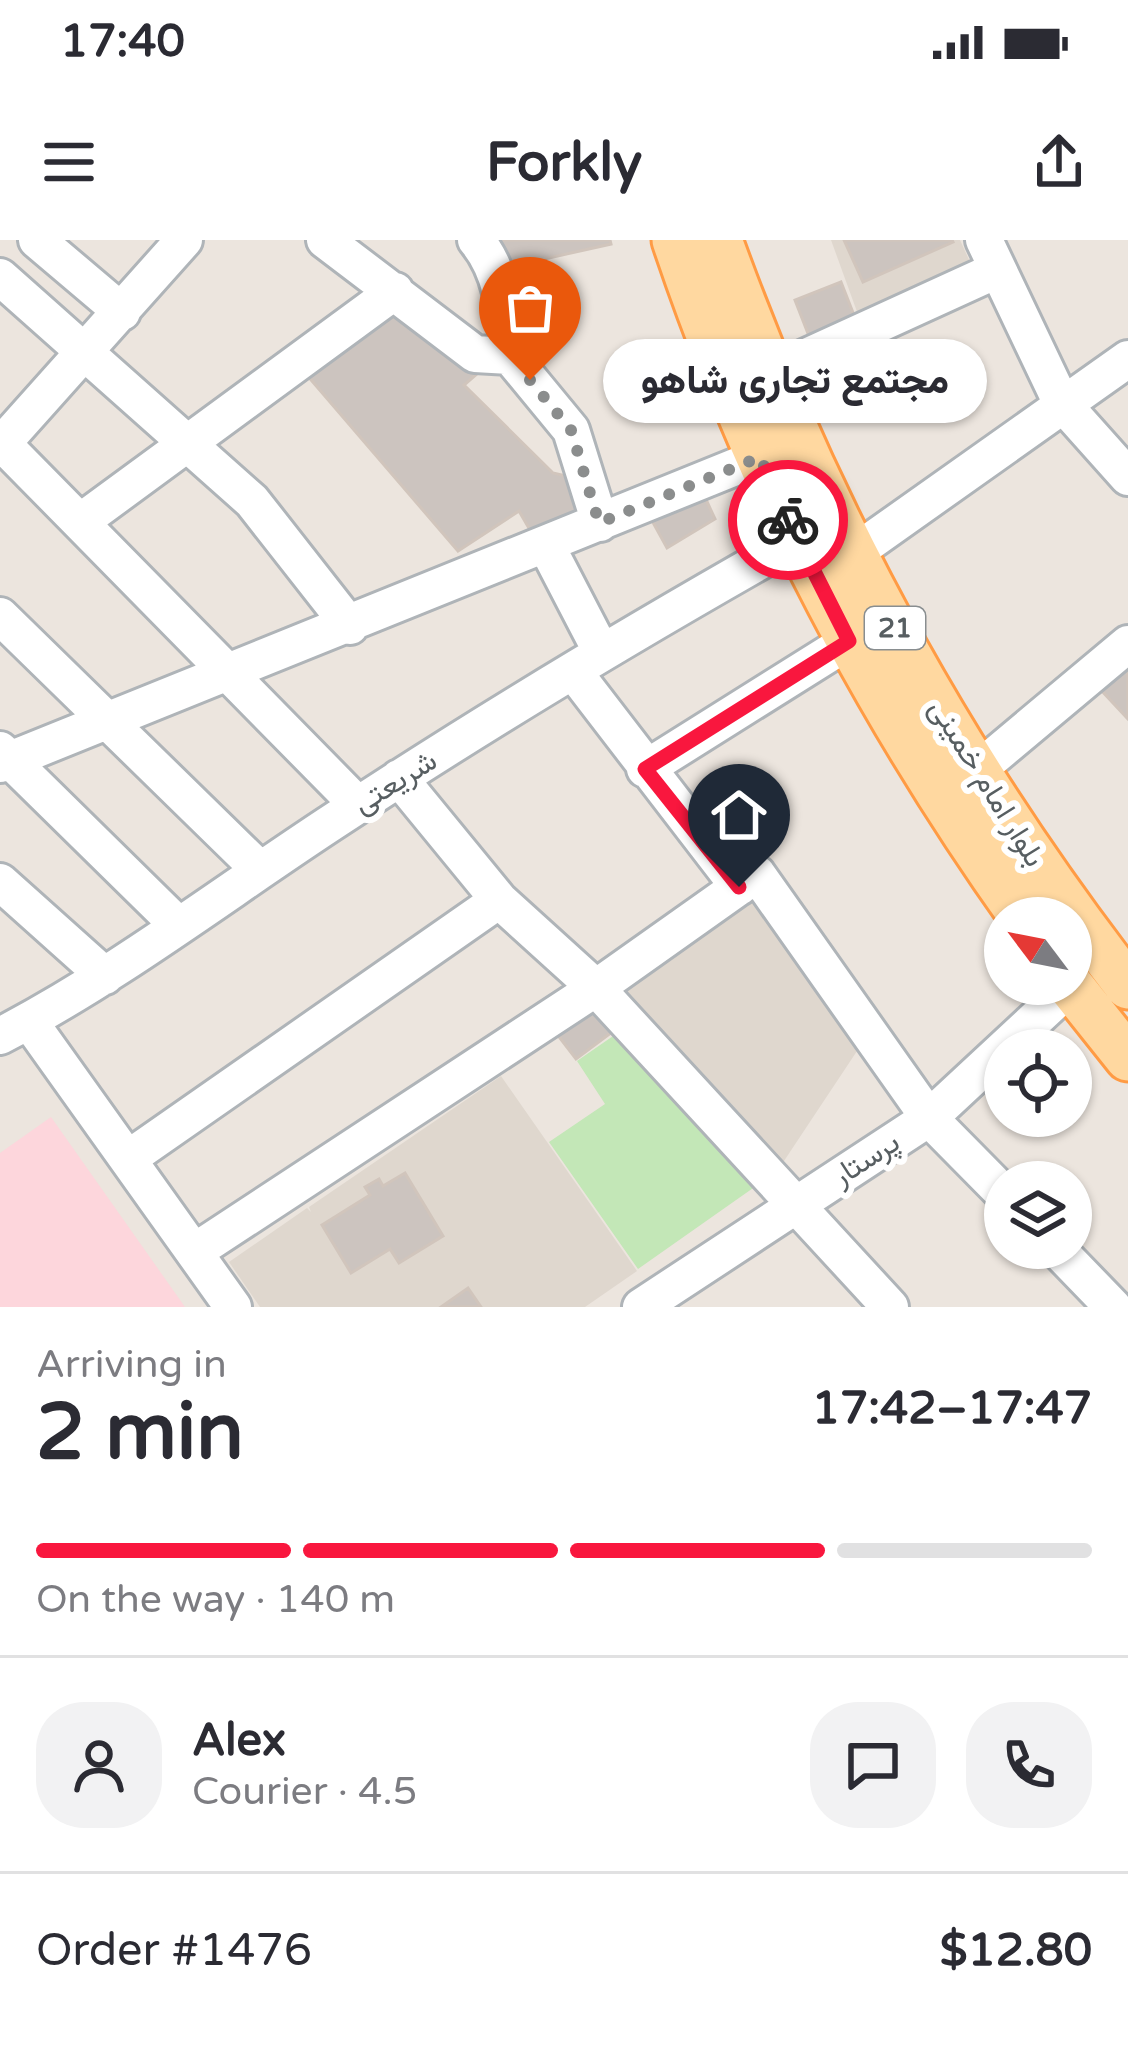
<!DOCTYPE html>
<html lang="en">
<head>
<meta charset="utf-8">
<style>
	:root { --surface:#fff; --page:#f2f2f3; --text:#2b2b33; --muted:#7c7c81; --line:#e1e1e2; --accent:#f9173e }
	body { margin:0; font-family:"Varela Round",Vazirmatn,sans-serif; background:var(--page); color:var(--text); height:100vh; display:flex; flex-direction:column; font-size:45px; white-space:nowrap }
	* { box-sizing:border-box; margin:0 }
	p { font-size:39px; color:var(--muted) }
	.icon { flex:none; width:66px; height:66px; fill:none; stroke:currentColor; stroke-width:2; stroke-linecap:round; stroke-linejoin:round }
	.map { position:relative; height:1067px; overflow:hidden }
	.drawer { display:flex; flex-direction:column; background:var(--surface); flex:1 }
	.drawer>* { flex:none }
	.needle { width:78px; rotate:302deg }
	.buttons { position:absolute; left:984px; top:657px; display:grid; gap:24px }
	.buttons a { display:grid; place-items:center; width:108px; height:108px; border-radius:50%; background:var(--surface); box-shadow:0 3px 9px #0004; font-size:60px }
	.pin { position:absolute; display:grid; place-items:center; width:102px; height:102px; color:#fff; margin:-123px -51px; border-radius:50% 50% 50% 0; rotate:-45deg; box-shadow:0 0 12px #0007 }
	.pin .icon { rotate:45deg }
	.courier { position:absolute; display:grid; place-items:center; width:120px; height:120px; margin:-60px; border:9px solid #f9173e; border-radius:50%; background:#fff; color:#222; box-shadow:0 3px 15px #0007 }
	.bubble { position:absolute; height:84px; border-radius:42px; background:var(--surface); box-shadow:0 3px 9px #0004; font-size:39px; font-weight:800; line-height:84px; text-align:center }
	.headline em { font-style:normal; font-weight:800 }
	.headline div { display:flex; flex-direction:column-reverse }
	.headline { display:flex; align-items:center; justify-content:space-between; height:204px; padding:0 36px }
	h1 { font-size:78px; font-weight:800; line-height:90px }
	.bar { display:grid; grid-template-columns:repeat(4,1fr); gap:18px 12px; align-content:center; height:144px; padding:0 36px }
	.bar i { height:15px; border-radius:9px; background:var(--line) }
	.bar .current { background:var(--accent) }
	.bar p { grid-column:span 4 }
	.line { display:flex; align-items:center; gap:30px; padding:0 36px; border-top:3px solid var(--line) }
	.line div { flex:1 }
	.round { display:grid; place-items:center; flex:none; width:126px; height:126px; border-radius:48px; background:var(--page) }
	.status { display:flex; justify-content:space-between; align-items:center; height:84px; padding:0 60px; background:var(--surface); direction:ltr }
	.status svg { height:33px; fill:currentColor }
	header { display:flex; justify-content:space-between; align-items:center; height:156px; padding:0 36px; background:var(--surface); font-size:54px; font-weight:800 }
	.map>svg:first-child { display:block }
	.education { fill:#dfd7ce }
	.medical { fill:#fdd6dc }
	.green { fill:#c3e7b7 }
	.building { fill:#ccc4bf; stroke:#d1c5bc; stroke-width:3 }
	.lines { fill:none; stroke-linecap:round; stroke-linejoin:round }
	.minor-casing { stroke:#afb4b8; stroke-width:42 }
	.major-casing { stroke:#ff9b44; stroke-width:51 }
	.minor { stroke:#fff; stroke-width:36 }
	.major { stroke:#ffd8a0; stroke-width:45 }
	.done { stroke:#8b8d8d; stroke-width:12; stroke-dasharray:0 21.6 }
	.route { stroke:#f9173e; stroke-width:15 }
	.labels { text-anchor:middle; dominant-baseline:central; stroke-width:12; stroke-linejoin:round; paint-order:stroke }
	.shield { fill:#fff; stroke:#898e90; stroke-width:3 }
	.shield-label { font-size:27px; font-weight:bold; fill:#575e61 }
	.street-label { font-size:30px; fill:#575e61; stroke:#fff }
</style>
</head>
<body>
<div class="status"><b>17:40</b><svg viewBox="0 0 49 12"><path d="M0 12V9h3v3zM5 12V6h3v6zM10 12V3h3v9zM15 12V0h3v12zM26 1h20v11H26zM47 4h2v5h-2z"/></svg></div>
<header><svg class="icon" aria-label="menu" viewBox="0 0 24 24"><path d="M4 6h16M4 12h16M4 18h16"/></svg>Forkly<svg class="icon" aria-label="share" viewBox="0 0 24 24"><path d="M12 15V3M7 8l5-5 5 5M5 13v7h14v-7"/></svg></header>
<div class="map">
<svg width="1128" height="1067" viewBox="0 0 1128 1067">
	<rect width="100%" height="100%" fill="#ece5de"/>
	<path class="education" d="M831 0H960L970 22 966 33 860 80Z
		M757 657 859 808 780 927 622 754Z
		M501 836 637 1031 585 1067H260L229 1022 307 968 311 972 309 967Z"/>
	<path class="medical" d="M51 877 185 1067H0V913Z"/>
	<path class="green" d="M616 794 756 946 638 1029 549 902 605 864 577 821Z"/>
	<path class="building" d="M491 0H610L611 4 504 28Z
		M844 0H952L953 2 863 42Z
		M841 42 857 83 817 99 809 96 795 60Z
		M405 64 478 133 464 145 553 233 566 236 580 279 534 297 519 271 458 311 306 134Z
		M886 89 900 120 829 153 816 124Z
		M703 253 715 279 667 308 650 277Z
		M1128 425V479L1101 450Z
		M592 770 612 792 576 819 556 793Z
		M405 933 443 996 399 1023 390 1009 351 1033 322 985 370 955 365 947 379 939 383 946Z
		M468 1048 481 1067H441Z"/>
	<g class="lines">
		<g class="minor-casing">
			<path id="minor" d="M37 0 122 72
				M325 0 475 114 510 116
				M476 0C503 32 506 75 510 116
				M984 0 1061 162 1128 237
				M0 37 252 261 350 386
				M510 116 571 190 600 283
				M767 135 997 30
				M0 201 358 565
				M0 206 184 0
				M83 280 395 51
				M546 305 601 411
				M854 313 1128 119
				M0 376 260 630
				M573 431 739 647
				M0 510 179 686
				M0 524 760 217
				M645 529 849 401
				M974 533 1128 404
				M399 538 499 660 596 748 890 1067
				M0 642 105 736
				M29 781 233 1067
				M0 796C119 734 225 652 337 579 487 480 641 388 797 300
				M129 918 499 660
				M1056 1008 1113 1067
				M194 1012 596 748 757 634 929 878 1005 955
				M641 1067 929 878 1071 746"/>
		</g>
		<g class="major-casing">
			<path id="major" d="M675 0C756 242 875 470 1023 678
				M719 0C816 269 952 520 1128 746
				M1069 744 1128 818"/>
		</g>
		<use href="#minor" class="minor"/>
		<use href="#major" class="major"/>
	</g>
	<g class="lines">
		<path class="done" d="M530 140 571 190 599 283 760 217 788 280"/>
		<path class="route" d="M739 647 645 529 849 401 788 280"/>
	</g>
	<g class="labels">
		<rect class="shield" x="865" y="367" width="60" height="42" rx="9"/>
		<g class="shield-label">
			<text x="895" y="388">21</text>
		</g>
		<g class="street-label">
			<text transform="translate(395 542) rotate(-32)">شریعتی</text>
			<text transform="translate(987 543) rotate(58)">بلوار امام خمینی</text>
			<text transform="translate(866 919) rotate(-33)">پرستار</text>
		</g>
	</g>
</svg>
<div class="buttons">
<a><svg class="needle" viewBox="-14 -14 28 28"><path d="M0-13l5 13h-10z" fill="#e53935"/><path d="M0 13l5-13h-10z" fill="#7c7c81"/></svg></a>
<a><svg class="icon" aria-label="locate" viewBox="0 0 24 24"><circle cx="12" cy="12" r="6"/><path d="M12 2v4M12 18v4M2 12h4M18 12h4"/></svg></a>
<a><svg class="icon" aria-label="layers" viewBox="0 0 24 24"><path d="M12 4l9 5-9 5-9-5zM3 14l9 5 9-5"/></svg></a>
</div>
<div class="pin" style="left:530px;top:140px;background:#ea580c"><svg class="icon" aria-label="bag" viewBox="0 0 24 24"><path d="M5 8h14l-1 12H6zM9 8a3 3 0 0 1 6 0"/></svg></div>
<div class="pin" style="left:739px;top:647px;background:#1f2937"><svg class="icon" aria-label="home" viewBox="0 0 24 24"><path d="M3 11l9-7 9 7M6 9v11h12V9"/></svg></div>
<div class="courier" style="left:788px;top:280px"><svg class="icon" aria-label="bike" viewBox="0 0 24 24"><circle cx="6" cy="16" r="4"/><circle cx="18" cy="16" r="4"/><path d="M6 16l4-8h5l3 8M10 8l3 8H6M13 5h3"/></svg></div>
<div class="bubble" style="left:603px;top:99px;width:384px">مجتمع تجاری شاهو</div>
</div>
<section class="drawer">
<div class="headline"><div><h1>2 min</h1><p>Arriving in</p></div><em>17:42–17:47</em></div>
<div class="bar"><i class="current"></i><i class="current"></i><i class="current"></i><i></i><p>On the way · 140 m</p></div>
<div class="line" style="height:216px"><a class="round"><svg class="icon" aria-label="person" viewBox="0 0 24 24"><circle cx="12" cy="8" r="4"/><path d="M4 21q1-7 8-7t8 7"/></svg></a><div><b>Alex</b><p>Courier · 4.5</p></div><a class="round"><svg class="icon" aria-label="chat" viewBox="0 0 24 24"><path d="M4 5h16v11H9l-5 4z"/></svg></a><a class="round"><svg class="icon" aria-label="phone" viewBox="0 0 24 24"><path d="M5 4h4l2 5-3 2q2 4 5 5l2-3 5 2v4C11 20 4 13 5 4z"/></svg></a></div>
<div class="line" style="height:156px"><div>Order #1476</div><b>$12.80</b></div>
</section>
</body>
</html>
